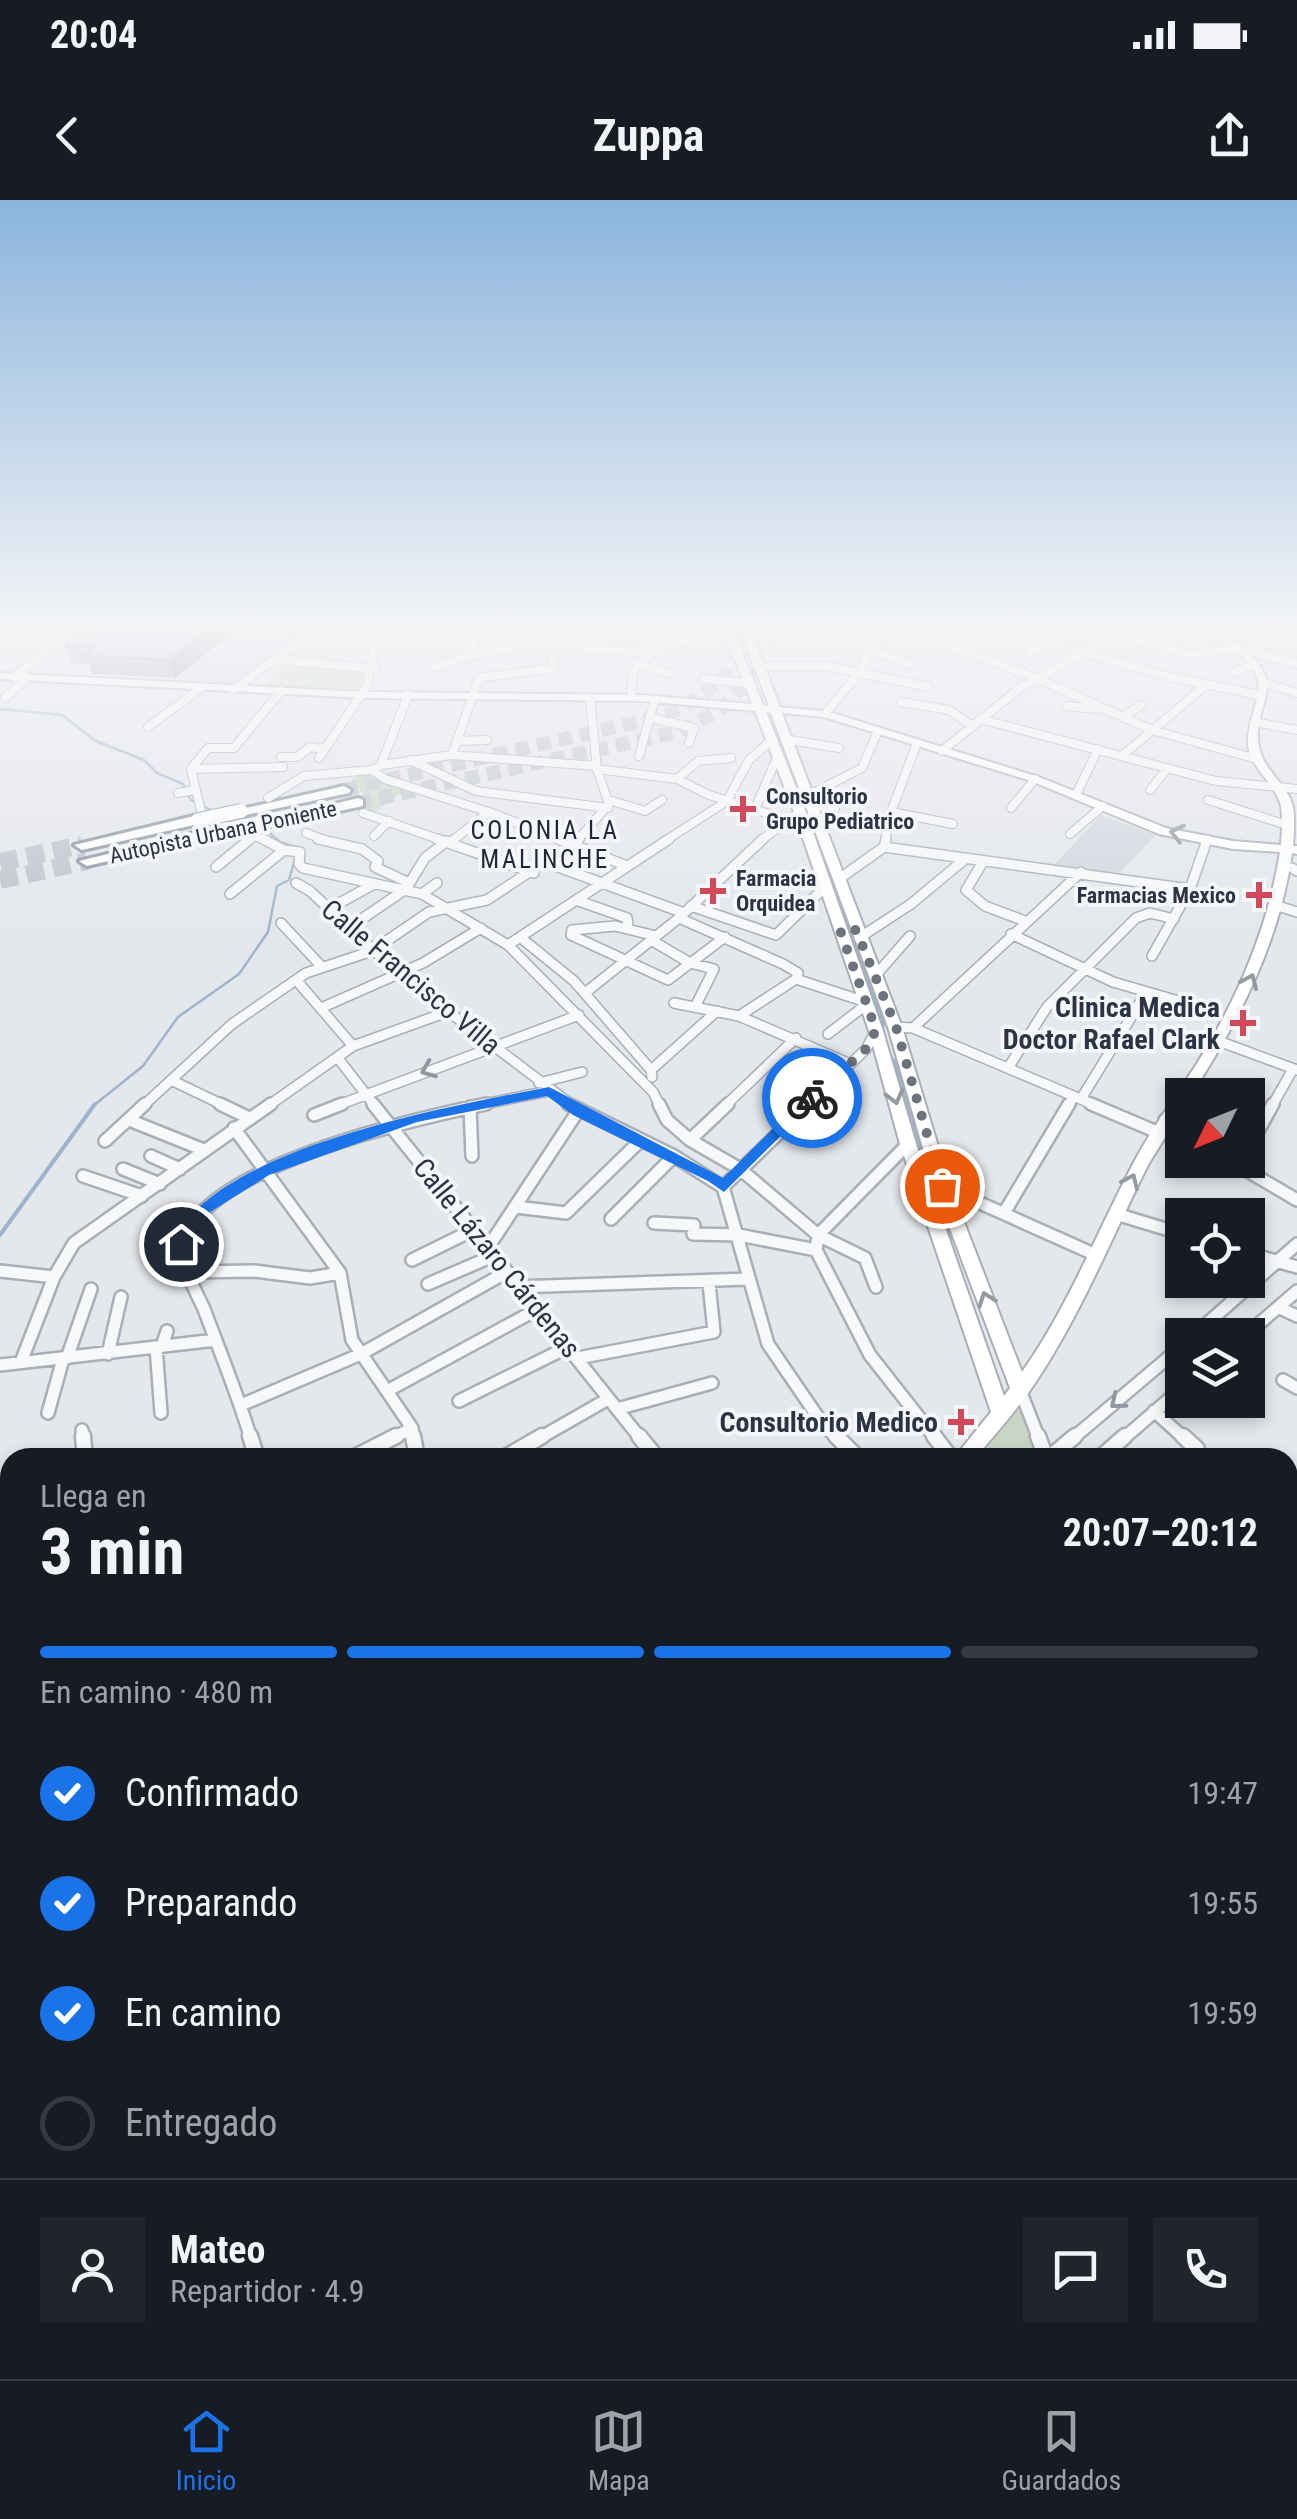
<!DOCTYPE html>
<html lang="es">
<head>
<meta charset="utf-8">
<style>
	:root { --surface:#171b24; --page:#20242c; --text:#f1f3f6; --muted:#9ea1a6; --line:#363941; --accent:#1a73e8 }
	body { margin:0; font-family:"Roboto Condensed",sans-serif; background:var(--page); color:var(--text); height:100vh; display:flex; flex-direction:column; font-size:38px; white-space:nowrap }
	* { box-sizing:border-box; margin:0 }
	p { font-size:32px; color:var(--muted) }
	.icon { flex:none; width:55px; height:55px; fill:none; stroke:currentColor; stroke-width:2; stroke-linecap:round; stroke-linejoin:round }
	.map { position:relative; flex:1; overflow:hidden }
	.sheet { position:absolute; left:0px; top:1248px; width:1298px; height:932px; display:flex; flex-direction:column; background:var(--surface); border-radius:30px 30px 0 0; box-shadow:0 5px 15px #0003 }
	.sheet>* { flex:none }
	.needle { width:65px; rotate:227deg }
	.controls { position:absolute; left:1165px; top:878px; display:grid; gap:20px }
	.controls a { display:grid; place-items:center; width:100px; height:100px; border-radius:0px; background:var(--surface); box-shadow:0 5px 15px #0003; font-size:50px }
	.pin { position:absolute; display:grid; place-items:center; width:85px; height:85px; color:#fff; margin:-42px; border:5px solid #fff; border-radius:50%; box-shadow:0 2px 10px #0007 }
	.courier { position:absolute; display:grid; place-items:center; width:100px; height:100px; margin:-50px; border:8px solid #1a73e8; border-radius:50%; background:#fff; color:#222; box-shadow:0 2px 12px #0007 }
	.overview em { font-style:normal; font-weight:700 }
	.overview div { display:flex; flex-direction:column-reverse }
	.overview { display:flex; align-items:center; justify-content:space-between; height:170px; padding:0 40px }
	h1 { font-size:65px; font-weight:700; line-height:75px }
	.bar { display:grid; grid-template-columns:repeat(4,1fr); gap:15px 10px; align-content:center; height:120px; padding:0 40px }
	.bar i { height:12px; border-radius:8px; background:var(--line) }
	.bar .active { background:var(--accent) }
	.bar p { grid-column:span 4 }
	.line { display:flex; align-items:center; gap:25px; padding:0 40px; border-top:2px solid var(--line) }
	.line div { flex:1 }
	.round { display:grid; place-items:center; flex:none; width:105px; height:105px; border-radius:0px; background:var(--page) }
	ol { padding:0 40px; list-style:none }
	li { display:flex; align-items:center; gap:30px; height:110px }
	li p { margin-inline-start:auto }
	li .icon { padding:10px; border-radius:50%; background:var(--accent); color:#fff; stroke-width:4 }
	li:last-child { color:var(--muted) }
	li i { width:55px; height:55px; border:5px solid var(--line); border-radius:50% }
	.status { display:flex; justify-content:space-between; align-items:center; height:70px; padding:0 50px; background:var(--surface); direction:ltr }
	.status svg { height:28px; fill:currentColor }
	header { display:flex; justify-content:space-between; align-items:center; height:130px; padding:0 40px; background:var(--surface); font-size:45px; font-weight:700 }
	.tab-bar { display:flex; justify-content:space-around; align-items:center; height:140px; border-top:2px solid var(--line); background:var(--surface); font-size:28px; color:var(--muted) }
	.tab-bar a { display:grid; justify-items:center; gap:5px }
	.tab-bar .active { color:var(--accent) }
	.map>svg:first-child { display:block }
	.built { fill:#d2d6de }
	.green { fill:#c9d6c5 }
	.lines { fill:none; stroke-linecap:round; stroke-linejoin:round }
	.stream-far3 { stroke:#9fb4cc; stroke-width:2.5 }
	.stream-far2 { stroke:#9fb4cc; stroke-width:4 }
	.stream-far1 { stroke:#9fb4cc; stroke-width:5 }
	.stream { stroke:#9fb4cc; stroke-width:6 }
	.canal-far2 { stroke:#9fb4cc; stroke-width:8 }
	.canal-far1 { stroke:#9fb4cc; stroke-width:10 }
	.canal { stroke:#9fb4cc; stroke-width:12 }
	.highway-tunnel-far1 { stroke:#bfc3cb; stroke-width:14; stroke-dasharray:14 8; stroke-linecap:butt }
	.highway-tunnel { stroke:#bfc3cb; stroke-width:18; stroke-dasharray:18 9; stroke-linecap:butt }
	.street-far4-casing { stroke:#a9aeb7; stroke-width:10 }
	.street-far3-casing { stroke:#a9aeb7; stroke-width:12 }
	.street-far2-casing { stroke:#a9aeb7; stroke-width:16 }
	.street-far1-casing { stroke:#a9aeb7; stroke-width:19 }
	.street-casing { stroke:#a9aeb7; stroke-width:22 }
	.secondary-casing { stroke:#a9aeb7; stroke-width:4 }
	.highway-casing { stroke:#8b94a3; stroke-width:6 }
	.street-far4 { stroke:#f7f8fa; stroke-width:8 }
	.street-far3 { stroke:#f7f8fa; stroke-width:9 }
	.street-far2 { stroke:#f7f8fa; stroke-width:11 }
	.street-far1 { stroke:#f7f8fa; stroke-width:14 }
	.street { stroke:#f7f8fa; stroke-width:18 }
	.secondary { fill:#fff; fill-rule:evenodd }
	.highway { fill:#fff; fill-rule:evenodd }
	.highway-bridge-casing { stroke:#8b94a3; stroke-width:16; stroke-linecap:butt }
	.highway-bridge { stroke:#fff; stroke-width:14 }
	.wall { fill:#a1a5ae }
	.shaded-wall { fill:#83868d }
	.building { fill:#bbc0ca; stroke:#83868d; stroke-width:2.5 }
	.oneway { stroke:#959aa2 }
	.oneway2 { stroke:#9196a0 }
	.route { fill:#1a73e8 }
	.done { stroke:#6c737f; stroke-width:10; stroke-dasharray:0 18 }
	.poi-dot { fill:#d1495b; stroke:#f4f6f9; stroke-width:4 }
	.labels { text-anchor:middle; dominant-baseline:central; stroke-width:8; stroke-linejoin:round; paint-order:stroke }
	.far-poi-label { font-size:22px; font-weight:bold; fill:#2b3445; stroke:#f4f6f9; text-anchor:start }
	.far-street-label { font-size:22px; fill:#2b3445; stroke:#f4f6f9 }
	.far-neighbourhood-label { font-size:25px; letter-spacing:2.5px; fill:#1d2536; stroke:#f4f6f9 }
	.street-label { font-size:28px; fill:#2b3445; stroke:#f4f6f9 }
	.poi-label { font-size:28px; font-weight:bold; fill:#2b3445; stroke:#f4f6f9; text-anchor:end }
</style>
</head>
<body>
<div class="status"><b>20:04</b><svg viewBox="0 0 49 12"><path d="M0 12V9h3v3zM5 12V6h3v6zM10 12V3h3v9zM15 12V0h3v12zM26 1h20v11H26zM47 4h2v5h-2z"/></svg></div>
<header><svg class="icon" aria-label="back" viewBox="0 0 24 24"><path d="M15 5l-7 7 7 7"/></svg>Zuppa<svg class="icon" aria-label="share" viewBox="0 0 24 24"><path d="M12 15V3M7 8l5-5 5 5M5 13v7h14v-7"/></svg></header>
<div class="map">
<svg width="1297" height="2179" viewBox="0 0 1297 2179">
	<rect width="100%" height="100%" fill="#e4e7ec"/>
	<path class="built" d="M242 429H315L234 487 168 484Z
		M1101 615 1156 635 1118 674 1055 664Z"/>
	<path class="green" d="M282 462 367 470 357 492 263 488Z
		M371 571 407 589 372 614 361 609 372 606 352 579Z
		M1019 1199 1040 1257H968Z"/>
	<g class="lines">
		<path class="stream-far3" d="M0 509 62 515 96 541 144 560 157 573 183 584 191 600 213 611
			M93 906 143 866 178 817 239 774 268 732 277 686 289 680 298 648 280 642 264 628"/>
		<path class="stream-far2" d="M0 1035 95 904"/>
		<path class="stream-far1" d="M0 1444 10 1454"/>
		<path class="stream" d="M818 2170 837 2179"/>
		<path class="canal-far2" d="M806 615 816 641"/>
		<path class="canal-far1" d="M815 639 847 725
			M854 746 880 825
			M892 863 908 906"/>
		<path class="canal" d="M907 904 925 952
			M944 1009 952 1035"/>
		<path class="highway-tunnel-far1" d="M344 590 667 515C705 496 740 476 737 429
			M358 603 677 532C720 513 759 490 752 438"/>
		<path class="highway-tunnel" d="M0 662 82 645
			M0 680 87 661"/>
		<g class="street-far4-casing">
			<path id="street-far4" d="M481 429 484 443 493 452
				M522 429 526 439 544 443
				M525 429 551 432
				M830 429 953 447 1036 478 1152 530 1257 559
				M963 429 967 432 968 452
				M1058 429 1102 444
				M747 434H764L793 444
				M468 437 476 454
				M1130 439 1190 455 1233 448
				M870 450 910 464
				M1248 451 1297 464
				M1030 452 1075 435
				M1239 452 1287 437 1295 429
				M1086 453 1162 475 1259 495
				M275 459 375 469
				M640 466 669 473
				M757 466H826L928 487
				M435 467C473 453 520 444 561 446 593 448 624 453 657 453
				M1234 472 1254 464
				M15 477 47 448
				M704 479 748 483
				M1264 483 1297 493
				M233 490 316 429
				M631 497C632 489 631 480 634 472 647 444 697 438 724 439
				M5 498 27 477
				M901 502 949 510 973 526
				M1067 506 1097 509
				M825 514 857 475 882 429
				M1122 517 1141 505
				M652 518 694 528 689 543
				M980 519 1216 581 1297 589
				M1254 522 1297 530
				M148 527 201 488
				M790 540 839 548
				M457 541 487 540
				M942 551 1020 488 1126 429
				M452 555 479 478 554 468 552 458
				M1123 555 1206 485
				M639 556 655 499
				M281 557H297L310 547 325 549
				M319 558 367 486 378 429
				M410 560 476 591 608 608
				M381 565 452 555 596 566
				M191 569 283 567
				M597 569 677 579 709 595 788 620
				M372 570 385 579 489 612 564 641
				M677 579 698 561 731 558
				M1150 590 1166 570
				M178 593 195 590
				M809 595 862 568 878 531
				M1076 595 1098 549
				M268 598 304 576 372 570 381 565 408 495
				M609 600 645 611 662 600
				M1208 600 1290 626
				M812 605 835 609
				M1011 608 1035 579
				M755 609 778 555
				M891 612 953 624
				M363 613 444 641
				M306 633 327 641
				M1070 634 1103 606
				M374 636 389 621
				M247 641 255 635
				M267 641 202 615 191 569 208 548H234L281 491
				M452 641 489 612
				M577 641 609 604 597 569 590 498
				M665 641 727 601 749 560 773 539
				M760 641 800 612
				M885 641 891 612 917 543"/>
		</g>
		<g class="street-far3-casing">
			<path id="street-far3" d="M263 639 284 650 300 652 299 664 303 668 422 694 508 745 653 892 660 906
				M318 639 362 649 378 661 375 667 407 682
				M437 639 534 673
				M558 639 627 666
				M451 642 455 639
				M884 647 1190 689
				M983 662 966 690 985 706 1025 721
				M550 664 684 713
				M216 667 250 639
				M1292 668 1297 671
				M839 679 884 647 886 639
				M296 683 310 691 399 774 573 906
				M230 694 284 650
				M422 694 437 683
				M576 700 627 718 628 724
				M691 706 776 735 825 687
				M1281 707 1297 712
				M327 710 374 684
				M679 718 783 764 798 773 796 779 866 802
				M281 723 322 767
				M347 729 406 689 425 658 447 641
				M1011 734 1113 782 1196 806
				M656 736 615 726 572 730 571 735 668 780 725 737
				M520 737 574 781 651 870
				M859 738 911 704 965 659
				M651 740 690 763 714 769 695 807
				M508 745 669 639
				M1152 756 1190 689 1207 640
				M875 776 910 736
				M297 781 353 846
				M585 793 679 718 763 639
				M674 803 739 816 848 863
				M321 808 423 763 481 728
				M739 816 796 779
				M895 827 913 828 1097 906
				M913 828 1081 672
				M828 834 867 804
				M1221 842 1297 870
				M337 857 375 906
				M1008 868 1047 807 1136 718 1150 713 1174 719
				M652 877 651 870 717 811
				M171 880 225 906
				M539 883 582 872
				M1081 899 1146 793
				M143 906 232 824 306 773 372 751 429 712 487 700 579 639
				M268 906 353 846 447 812
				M336 906 579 815
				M474 906 549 891
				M725 906 796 838
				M807 906 866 849 876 831
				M1068 906 1074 896
				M1272 906 1293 869"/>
		</g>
		<g class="street-far2-casing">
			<path id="street-far2" d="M220 904 249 918
				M373 904 641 1239
				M568 904 674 956 723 987 768 1144 822 1223 838 1239
				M659 904 667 920 690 940 740 969 818 1035 865 1058 876 1087
				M1091 904 1157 932
				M470 907 472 956
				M314 915 342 904
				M129 920 204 950
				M1165 920 1182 931
				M234 928 340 1073 352 1140 412 1228 414 1239
				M690 940 728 904
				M105 941 145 904
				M1248 949 1273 904
				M151 956 180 969
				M1229 960 1297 1000
				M123 969 160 984
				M83 976 142 996
				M942 986 1096 1055
				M723 987 809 904
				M516 1007 566 1013 640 941
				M1004 1013 1069 904
				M1116 1014 1182 1034
				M611 1019 674 956
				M654 1023 694 1025 693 1034 739 1035 816 1050
				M818 1035 816 1050 870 1155 936 1239
				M818 1035 908 944
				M487 1049 578 911
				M1248 1053 1297 1067
				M412 1060 473 1030
				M0 1071 54 1077
				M189 1072 254 1071 310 1078 340 1073
				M428 1084 493 1056
				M517 1087 747 1079
				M1280 1108 1297 1116
				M1194 1135 1297 1044
				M1246 1135 1297 1091
				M162 1146 167 1131
				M156 1147 161 1213
				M108 1154 121 1097
				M67 1158 91 1089
				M578 1158 714 1132 709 1083
				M21 1162 54 1077 74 1043 271 904
				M0 1165 216 1140
				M1283 1180 1297 1188
				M1020 1190 1039 1239
				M387 1191 536 1110
				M459 1201 568 1147
				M241 1205 361 1154 505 1073
				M617 1209 712 1183
				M1154 1211 1185 1239
				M48 1213 63 1159
				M82 1230 83 1239
				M251 1239C238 1195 220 1152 204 1109 197 1094 187 1076 184 1060 168 972 424 917 486 904
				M391 1239 412 1228
				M538 1239 608 1199
				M1072 1239 1182 1146
				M1123 1239 1182 1188"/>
		</g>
		<g class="street-far1-casing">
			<path id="street-far1" d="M83 1236 85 1258
				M250 1236 257 1258
				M413 1236 417 1258
				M639 1236 657 1258
				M836 1236 858 1258
				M934 1236 951 1258
				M1038 1236 1046 1258
				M1183 1236 1197 1249
				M353 1258 396 1236
				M504 1258 542 1236
				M1049 1258 1075 1236
				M1100 1258 1125 1236
				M1288 1295 1297 1289
				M1288 1332 1297 1338
				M0 1343 10 1340
				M1288 1427 1295 1420
				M1288 1520 1297 1499
				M0 1546 10 1553
				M1288 1625 1297 1626"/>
		</g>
		<g class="street-casing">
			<path id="street" d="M0 1720 10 1676
				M0 1911 10 1909
				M0 2005 10 2016
				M1288 2059 1297 2084
				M1288 2131 1292 2126 1297 2132
				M124 2170 137 2179
				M1116 2170 1122 2179
				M447 2179 451 2170
				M1251 2179 1258 2170"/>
		</g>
		<g class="secondary-casing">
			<path id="secondary" d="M723 429H733L763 505 769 506 740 429H750L780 507 829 512 1039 577 1166 628 1233 641 1281 645C1282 633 1283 618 1281 606 1275 582 1250 569 1248 544 1246 521 1265 495 1256 474 1247 453 1219 443 1202 429 1216 429 1225 436 1237 444 1297 486 1245 507 1261 554 1268 574 1289 587 1293 607 1295 619 1294 634 1293 646H1297V654L1292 653C1280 741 1239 821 1191 895H1182C1182 917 1157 948 1146 969 1112 1037 1083 1109 1041 1174 1022 1204 999 1230 975 1258H954L991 1212 900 944 869 831 794 612 755 511 641 501 364 498 0 479V473L364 492 641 495 752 504ZM766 512 771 513 888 827 934 986 1010 1188 1004 1196 916 944 883 831 806 612ZM782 513 824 517 1031 581 1159 634 1233 649 1280 652C1268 728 1237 800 1196 865 1175 897 1152 928 1134 962 1097 1032 1068 1107 1022 1172L950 986 902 827Z
				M1288 1837 1297 1841V1880L1288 1876Z
				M872 2170H902L904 2179H874Z"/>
		</g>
		<g class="highway-casing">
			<path id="highway" d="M344 586 351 590 349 593 241 616 233 611Z
				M358 598 363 600V606L315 616 307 611Z
				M198 615 206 620 203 623 82 650 74 645Z
				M230 624 235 626V632L87 666 79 661Z"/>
		</g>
		<use href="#street-far4" class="street-far4"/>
		<use href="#street-far3" class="street-far3"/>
		<use href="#street-far2" class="street-far2"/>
		<use href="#street-far1" class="street-far1"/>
		<use href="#street" class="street"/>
		<use href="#secondary" class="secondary"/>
		<use href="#highway" class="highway"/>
		<g class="highway-bridge-casing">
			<path id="highway-bridge" d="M198 620 241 611
				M230 629 273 620"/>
		</g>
		<use href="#highway-bridge" class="highway-bridge"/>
	</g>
	<path class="wall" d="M166 429H237L175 478 92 474 89 464 71 463 65 445Z"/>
	<path class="shaded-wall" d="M210 429H237L175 478 169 460Z"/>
	<path class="building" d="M210 429 169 460 86 456 94 446 65 445 79 431Z"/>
	<defs><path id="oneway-chevron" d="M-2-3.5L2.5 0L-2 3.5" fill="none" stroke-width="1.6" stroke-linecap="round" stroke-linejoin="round" transform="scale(2.5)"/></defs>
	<g class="oneway">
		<use href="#oneway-chevron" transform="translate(1177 633) rotate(-167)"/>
		<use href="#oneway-chevron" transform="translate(1250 781) rotate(-66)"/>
		<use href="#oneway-chevron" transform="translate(895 897) rotate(75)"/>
		<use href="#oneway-chevron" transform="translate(1131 981) rotate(-66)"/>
		<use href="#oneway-chevron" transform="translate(986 1099) rotate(-110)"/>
	</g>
	<g class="oneway2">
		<use href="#oneway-chevron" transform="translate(428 870) rotate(158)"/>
		<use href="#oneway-chevron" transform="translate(1117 1202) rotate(141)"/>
	</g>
	<linearGradient id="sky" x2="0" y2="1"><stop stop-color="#8bb4dd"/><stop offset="0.58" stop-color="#f3f4f6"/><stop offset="1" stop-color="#f3f4f6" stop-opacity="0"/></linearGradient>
	<rect width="1297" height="734" fill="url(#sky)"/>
	<path class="route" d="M549 887 723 978 807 895 819 898 724 992 708 981 573 915 547 896 417 922 269 975 210 1012 194 1030 187 1048H175L173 1044C209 948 456 905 549 887Z"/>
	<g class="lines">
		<path class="done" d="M812 898 866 849 876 830 840 730H856L896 827 942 986"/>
	</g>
	<g class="poi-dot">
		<path d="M738 594h10v10h10v10h-10v10h-10v-10h-10v-10h10z"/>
		<path d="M708 676h10v10h10v10h-10v10h-10v-10h-10v-10h10z"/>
		<path d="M1254 680h10v10h10v10h-10v10h-10v-10h-10v-10h10z"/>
		<path d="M1238 808h10v10h10v10h-10v10h-10v-10h-10v-10h10z"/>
		<path d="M956 1207h10v10h10v10h-10v10h-10v-10h-10v-10h10z"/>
	</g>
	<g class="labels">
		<g class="far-poi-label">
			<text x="766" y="596">Consultorio<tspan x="766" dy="25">Grupo Pediatrico</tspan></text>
			<text x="736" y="678">Farmacia<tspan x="736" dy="25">Orquidea</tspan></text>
			<text x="1236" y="695" text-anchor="end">Farmacias Mexico</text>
		</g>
		<g class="far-street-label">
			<text transform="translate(223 632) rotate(-12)">Autopista Urbana Poniente</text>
		</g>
		<g class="far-neighbourhood-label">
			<text x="545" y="630">COLONIA LA<tspan x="545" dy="29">MALINCHE</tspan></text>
		</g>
		<g class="street-label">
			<text transform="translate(411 777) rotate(40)">Calle Francisco Villa</text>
			<text transform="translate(497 1058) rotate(51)">Calle Lázaro Cárdenas</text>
		</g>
		<g class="poi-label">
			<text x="1220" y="807">Clinica Medica<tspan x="1220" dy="32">Doctor Rafael Clark</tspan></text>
			<text x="938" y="1222">Consultorio Medico</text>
		</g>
	</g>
</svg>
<div class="controls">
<a><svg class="needle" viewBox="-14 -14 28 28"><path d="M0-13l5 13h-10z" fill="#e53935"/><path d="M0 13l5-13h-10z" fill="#9ea1a6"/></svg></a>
<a><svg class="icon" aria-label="locate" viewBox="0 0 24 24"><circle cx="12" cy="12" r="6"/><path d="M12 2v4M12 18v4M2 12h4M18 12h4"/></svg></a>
<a><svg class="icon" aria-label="layers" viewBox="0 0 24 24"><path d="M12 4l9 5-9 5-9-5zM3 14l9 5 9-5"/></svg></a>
</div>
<div class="pin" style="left:942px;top:986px;background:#ea580c"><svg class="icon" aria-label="bag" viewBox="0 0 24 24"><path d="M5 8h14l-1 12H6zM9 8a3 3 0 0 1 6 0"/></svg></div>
<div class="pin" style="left:181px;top:1044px;background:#1f2937"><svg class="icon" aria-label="home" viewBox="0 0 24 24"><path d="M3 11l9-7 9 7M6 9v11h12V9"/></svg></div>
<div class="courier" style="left:812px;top:898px"><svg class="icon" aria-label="bike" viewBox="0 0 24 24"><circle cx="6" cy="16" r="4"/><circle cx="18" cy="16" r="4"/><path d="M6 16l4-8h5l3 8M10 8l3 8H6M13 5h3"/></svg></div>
<section class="sheet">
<div class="overview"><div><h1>3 min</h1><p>Llega en</p></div><em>20:07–20:12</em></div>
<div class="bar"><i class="active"></i><i class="active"></i><i class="active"></i><i></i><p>En camino · 480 m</p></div>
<ol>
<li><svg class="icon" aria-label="check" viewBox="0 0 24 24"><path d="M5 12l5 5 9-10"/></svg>Confirmado<p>19:47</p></li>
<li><svg class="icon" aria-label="check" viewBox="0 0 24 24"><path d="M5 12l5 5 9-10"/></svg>Preparando<p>19:55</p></li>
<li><svg class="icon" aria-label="check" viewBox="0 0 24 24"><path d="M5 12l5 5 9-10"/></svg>En camino<p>19:59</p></li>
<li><i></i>Entregado</li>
</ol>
<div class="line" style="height:180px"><a class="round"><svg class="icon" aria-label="person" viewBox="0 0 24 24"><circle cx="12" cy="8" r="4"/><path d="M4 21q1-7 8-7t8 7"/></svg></a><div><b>Mateo</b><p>Repartidor · 4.9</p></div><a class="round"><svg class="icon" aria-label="chat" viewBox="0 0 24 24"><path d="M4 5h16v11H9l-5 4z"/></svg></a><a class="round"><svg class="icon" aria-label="phone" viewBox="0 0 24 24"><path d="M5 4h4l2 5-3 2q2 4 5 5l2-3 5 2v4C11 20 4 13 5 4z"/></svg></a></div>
</section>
</div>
<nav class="tab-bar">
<a class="active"><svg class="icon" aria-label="home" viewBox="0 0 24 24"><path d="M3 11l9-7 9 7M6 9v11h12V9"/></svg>Inicio</a>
<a><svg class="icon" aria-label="map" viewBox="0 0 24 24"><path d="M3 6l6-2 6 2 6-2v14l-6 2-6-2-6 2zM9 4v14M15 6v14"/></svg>Mapa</a>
<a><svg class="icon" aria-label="saved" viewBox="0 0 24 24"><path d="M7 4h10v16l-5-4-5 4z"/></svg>Guardados</a>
</nav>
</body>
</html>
